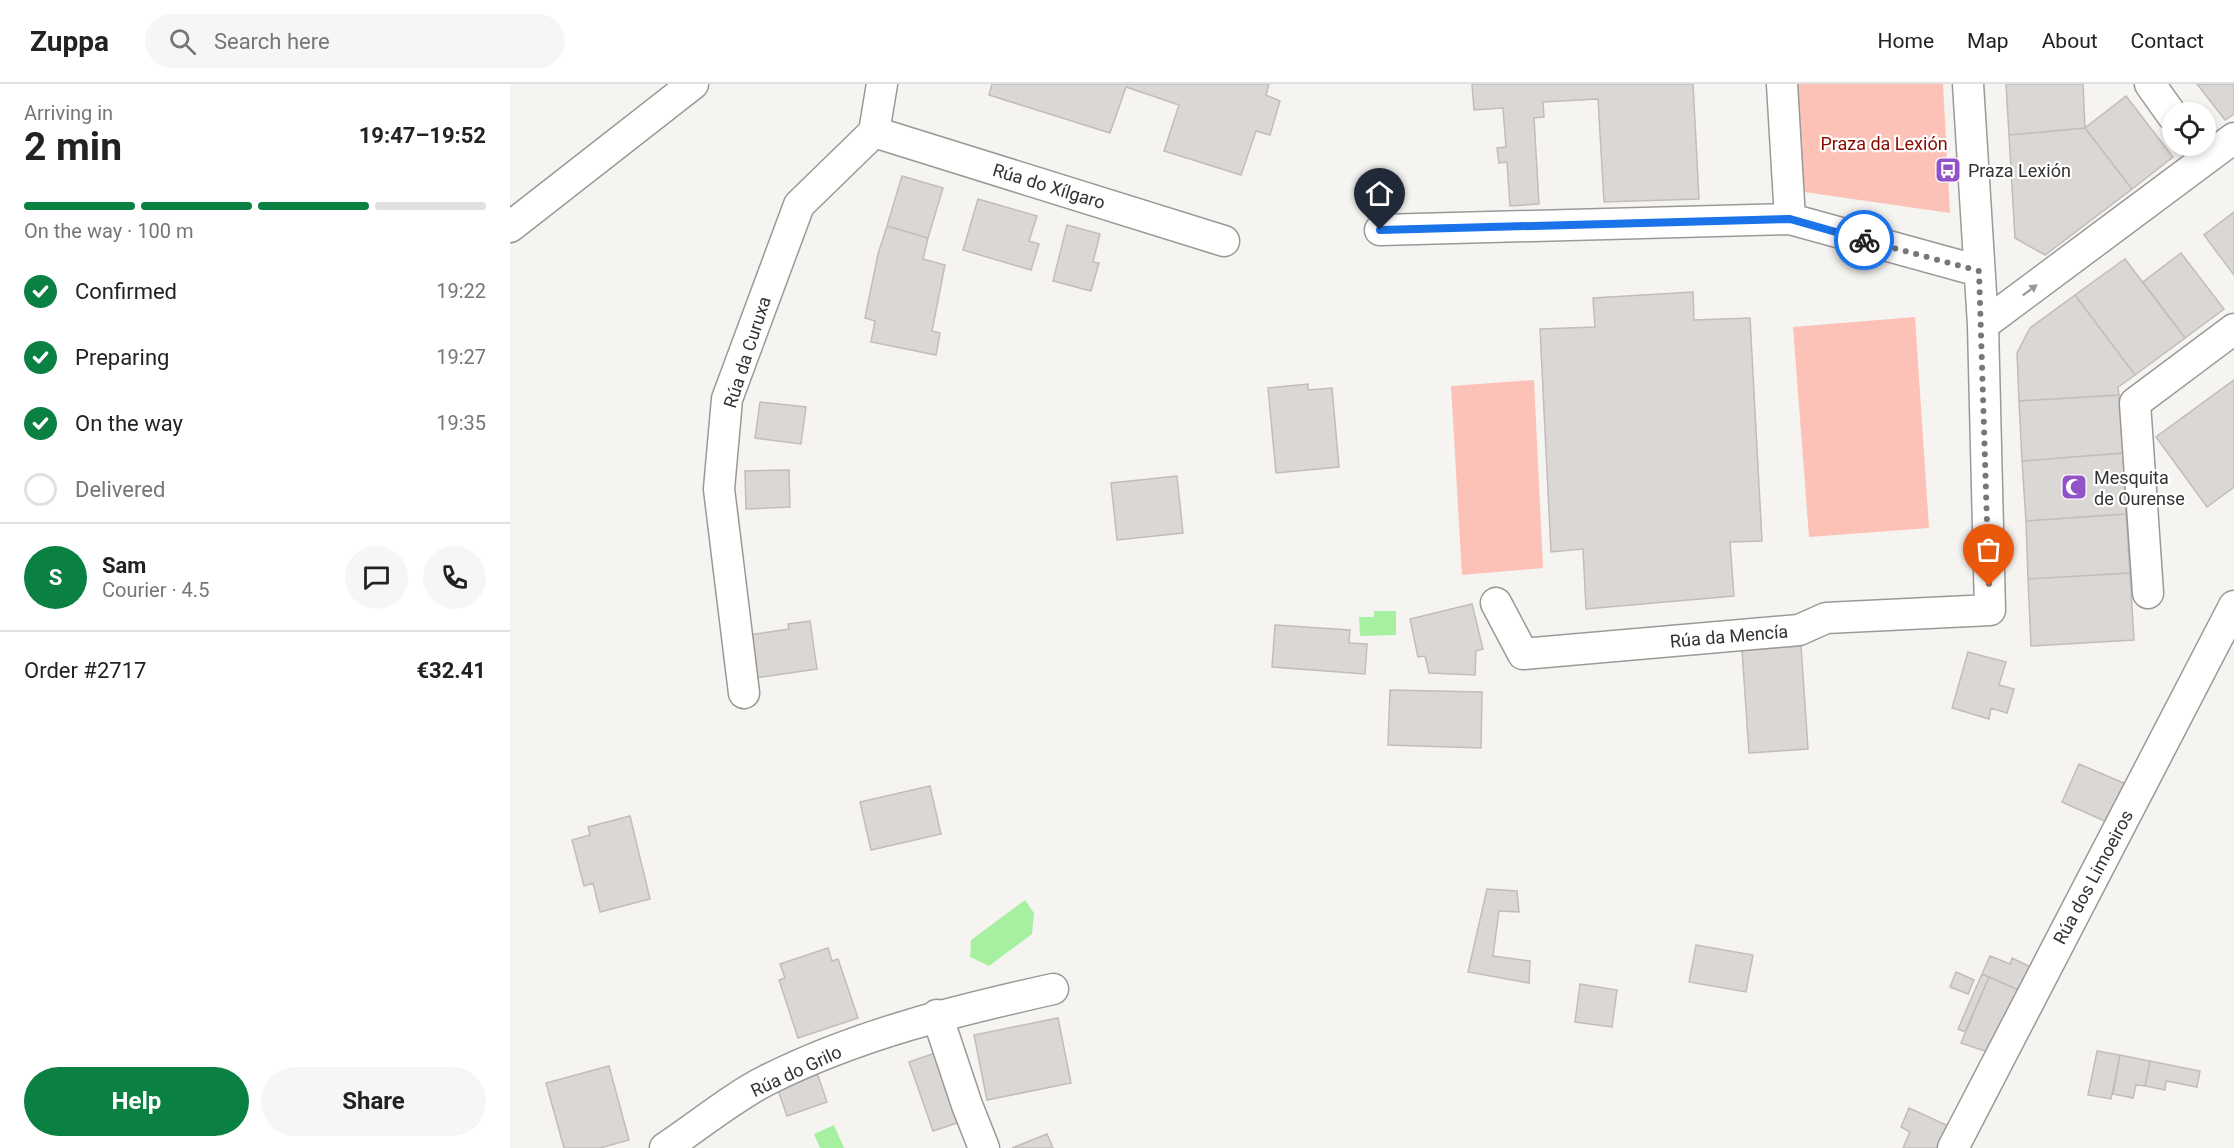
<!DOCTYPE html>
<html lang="en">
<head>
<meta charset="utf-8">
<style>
	:root { --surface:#fff; --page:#f6f6f6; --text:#222; --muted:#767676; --line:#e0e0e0; --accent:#0b8043 }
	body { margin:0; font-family:Roboto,sans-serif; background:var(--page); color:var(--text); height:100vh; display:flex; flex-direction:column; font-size:22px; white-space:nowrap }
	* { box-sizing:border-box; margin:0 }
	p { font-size:20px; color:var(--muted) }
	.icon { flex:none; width:33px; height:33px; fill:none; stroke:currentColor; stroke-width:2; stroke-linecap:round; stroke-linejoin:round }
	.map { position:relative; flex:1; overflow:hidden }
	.panel { display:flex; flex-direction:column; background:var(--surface); width:510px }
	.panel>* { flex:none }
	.buttons { position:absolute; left:1652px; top:18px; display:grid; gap:12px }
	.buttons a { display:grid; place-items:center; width:54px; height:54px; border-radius:50%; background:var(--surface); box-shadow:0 3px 9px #0003; font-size:30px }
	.pin { position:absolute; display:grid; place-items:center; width:51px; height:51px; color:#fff; margin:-62px -26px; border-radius:50% 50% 50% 0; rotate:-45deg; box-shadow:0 0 6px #0007 }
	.pin .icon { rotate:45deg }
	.courier { position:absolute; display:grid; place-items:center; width:60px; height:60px; margin:-30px; border:4px solid #1a73e8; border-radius:50%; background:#fff; color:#222; box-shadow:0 2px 8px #0007 }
	.overview em { font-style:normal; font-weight:700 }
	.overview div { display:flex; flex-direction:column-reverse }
	.overview { display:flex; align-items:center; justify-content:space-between; height:102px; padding:0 24px }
	h1 { font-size:39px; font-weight:700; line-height:45px }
	.bar { display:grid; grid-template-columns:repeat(4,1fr); gap:9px 6px; align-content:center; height:72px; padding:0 24px }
	.bar i { height:8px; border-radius:4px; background:var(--line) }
	.bar .active { background:var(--accent) }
	.bar p { grid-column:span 4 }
	.line { display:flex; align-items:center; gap:15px; padding:0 24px; border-top:2px solid var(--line) }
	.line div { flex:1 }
	.round { display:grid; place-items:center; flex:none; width:63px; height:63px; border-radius:32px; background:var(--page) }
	ol { padding:0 24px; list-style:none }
	li { display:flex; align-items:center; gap:18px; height:66px }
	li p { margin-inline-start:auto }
	li .icon { padding:6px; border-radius:50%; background:var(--accent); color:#fff; stroke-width:4 }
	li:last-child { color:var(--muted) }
	li i { width:33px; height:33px; border:3px solid var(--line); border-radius:50% }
	.cta { display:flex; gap:12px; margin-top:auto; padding:12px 24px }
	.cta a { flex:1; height:69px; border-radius:36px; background:var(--accent); color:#fff; font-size:24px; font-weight:700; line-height:69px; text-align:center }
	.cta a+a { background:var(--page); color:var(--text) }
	header { display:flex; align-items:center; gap:36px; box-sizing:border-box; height:84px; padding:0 30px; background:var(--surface); border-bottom:2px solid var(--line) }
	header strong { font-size:28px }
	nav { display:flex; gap:33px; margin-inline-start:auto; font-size:21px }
	.search { width:420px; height:54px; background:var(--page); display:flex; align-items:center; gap:15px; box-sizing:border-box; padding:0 21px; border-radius:33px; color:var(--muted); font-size:22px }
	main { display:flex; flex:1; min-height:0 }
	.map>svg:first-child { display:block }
	.green { fill:#fcc2b7 }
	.water { fill:#a7f0a2 }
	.building { fill:#dad7d5; stroke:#c0bdbb; stroke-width:1.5 }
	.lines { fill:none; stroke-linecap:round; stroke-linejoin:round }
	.street-casing { stroke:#9b9996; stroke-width:33 }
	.street { stroke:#fff; stroke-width:30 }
	.oneway { fill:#9a9998 }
	.done { stroke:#787775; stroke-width:6; stroke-dasharray:0 10.8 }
	.route { stroke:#1a73e8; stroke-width:8 }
	.labels { text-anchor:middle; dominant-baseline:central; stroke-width:4.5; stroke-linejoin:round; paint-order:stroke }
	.park-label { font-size:18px; fill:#890b00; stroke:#fff }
	.poi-label { font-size:18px; fill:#343332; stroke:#fff; text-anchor:start }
	.street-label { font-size:18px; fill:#343332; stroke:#fff }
</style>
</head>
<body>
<header>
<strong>Zuppa</strong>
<div class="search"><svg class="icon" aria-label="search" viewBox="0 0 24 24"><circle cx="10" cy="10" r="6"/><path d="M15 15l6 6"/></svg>Search here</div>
<nav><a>Home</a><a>Map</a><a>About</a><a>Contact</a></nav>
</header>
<main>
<section class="panel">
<div class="overview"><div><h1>2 min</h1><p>Arriving in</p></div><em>19:47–19:52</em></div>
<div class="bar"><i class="active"></i><i class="active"></i><i class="active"></i><i></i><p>On the way · 100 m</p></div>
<ol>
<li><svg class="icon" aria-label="check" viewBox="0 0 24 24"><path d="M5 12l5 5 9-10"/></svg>Confirmed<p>19:22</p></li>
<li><svg class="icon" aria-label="check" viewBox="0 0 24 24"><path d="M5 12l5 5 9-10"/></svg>Preparing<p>19:27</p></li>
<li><svg class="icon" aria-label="check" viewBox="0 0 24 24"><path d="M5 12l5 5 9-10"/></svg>On the way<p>19:35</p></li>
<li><i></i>Delivered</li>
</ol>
<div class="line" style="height:108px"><b class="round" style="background:var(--accent);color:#fff">S</b><div><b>Sam</b><p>Courier · 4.5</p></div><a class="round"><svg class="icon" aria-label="chat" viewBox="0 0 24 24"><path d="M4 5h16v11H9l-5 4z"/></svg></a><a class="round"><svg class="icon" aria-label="phone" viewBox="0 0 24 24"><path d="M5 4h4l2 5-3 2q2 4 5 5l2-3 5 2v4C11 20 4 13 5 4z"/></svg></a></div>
<div class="line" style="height:78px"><div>Order #2717</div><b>€32.41</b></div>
<div class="cta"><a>Help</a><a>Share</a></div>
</section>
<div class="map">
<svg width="1724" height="1064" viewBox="0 0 1724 1064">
	<rect width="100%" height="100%" fill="#f6f4f1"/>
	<path class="green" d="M1288 0H1433L1440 129 1294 108Z
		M1405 233 1419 444 1299 453 1283 243Z
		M1024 296 1033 484 952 491 941 302Z"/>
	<path class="water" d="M864 527H886V551L850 552 849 533H864Z
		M515 816 524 829 522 850 479 882 460 873 461 856Z
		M324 1041 334 1064H310L304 1050Z"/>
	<path class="building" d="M482 0H759L756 11 770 17 760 51 746 47 731 91 654 67 669 21 616 3 600 49 479 11Z
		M962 0H1183L1189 115 1094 118 1088 15 1033 18 1034 33 1024 34 1029 120 1000 122 997 78 989 79 987 64 996 63 993 24 964 26Z
		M1496 0H1573L1575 44 1499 51Z
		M1687 0H1724V30L1715 36Z
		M1616 12 1663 73 1622 105 1575 44Z
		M1575 44 1622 105 1535 171 1505 154 1499 51Z
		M392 92 433 104 418 154 377 142Z
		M468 115 527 132 519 157 529 160 521 186 453 166Z
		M1724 128V191L1694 151Z
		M557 141 590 150 583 178 589 179 581 207 543 197Z
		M377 142 418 154 413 175 435 181 422 247 430 249 426 271 361 258 365 237 355 234 368 170Z
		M1671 169 1714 225 1675 254 1633 198Z
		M1615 175 1675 254 1625 291 1565 211Z
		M1183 208 1184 236 1240 234 1252 457 1220 458 1224 512 1076 525 1073 465 1041 468 1030 245 1085 243 1083 214Z
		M1565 211 1625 291 1608 303 1609 311 1509 317 1507 269 1520 244Z
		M1724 296V403L1697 423 1646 353Z
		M798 300V306L822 304 829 383 766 389 758 304Z
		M1609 311 1613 369 1512 377 1509 317Z
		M250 318 296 323 291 360 245 354Z
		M1613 369 1616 430 1516 437 1512 377Z
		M279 386 280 423 236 425 235 387Z
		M667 392 673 449 607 456 601 399Z
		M1616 430 1620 489 1518 495 1516 437Z
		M1620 489 1624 556 1521 562 1518 495Z
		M962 520 973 565 966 567 965 591 919 589 915 572 908 573 900 535Z
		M300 537 307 585 238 595 232 552 279 545 278 540Z
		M765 541 840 546 839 559 857 560 855 590 762 583Z
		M1291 562 1298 665 1239 669 1232 566Z
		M1458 568 1496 578 1489 601 1504 605 1497 629 1481 624 1479 635 1442 624Z
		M880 606 972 608 971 664 878 661Z
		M1569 680 1616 700 1599 739 1552 718Z
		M420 702 431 750 361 766 350 718Z
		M120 732 140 815 90 828 83 799 74 802 62 756 80 751 78 743Z
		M977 805 1007 807 1009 828 989 827 983 872 1020 877 1019 899 958 888Z
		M1186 861 1243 871 1236 908 1179 898Z
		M318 864 322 877 328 875 348 934 288 954 269 896 275 894 270 880Z
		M1480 872 1500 880 1502 874 1523 884 1513 908 1472 890Z
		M1446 888 1464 896 1458 910 1440 903Z
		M1472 890 1479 893 1455 948 1448 945Z
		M1479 893 1513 908 1484 970 1451 959Z
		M1070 900 1107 906 1102 943 1065 938Z
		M548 934 561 999 477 1016 464 951Z
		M1587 967 1610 971 1601 1015 1578 1011Z
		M428 968 453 1037 423 1047 399 978Z
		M1610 971 1640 977 1635 1002 1626 1001 1623 1014 1603 1010Z
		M1640 977 1690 987 1687 1003 1656 997 1655 1006 1635 1002Z
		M99 982 119 1056 90 1064H54L36 999Z
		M307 989 317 1018 277 1032 267 1003Z
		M1399 1024 1443 1044 1434 1064H1393L1400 1048 1391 1043Z
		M537 1050 543 1064H502Z"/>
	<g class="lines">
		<g class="street-casing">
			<path id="street" d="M1272 0 1280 135
				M1640 0 1662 31
				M364 48 714 157
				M0 143 183 0
				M870 146 1280 135 1469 187
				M1473 241 1724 54
				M1638 509 1625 319 1724 245
				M986 519 1013 570 1289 546 1316 534 1480 526 1473 241 1458 0
				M234 609 209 405 217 315 289 121 364 48 372 0
				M427 931 457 1021 474 1064
				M155 1064C188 1042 223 1013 257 996 349 950 445 927 543 905
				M1443 1064 1724 522"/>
		</g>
		<use href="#street" class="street"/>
	</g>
	<defs><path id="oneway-solid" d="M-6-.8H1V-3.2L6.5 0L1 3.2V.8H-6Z" transform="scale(1.5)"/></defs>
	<use class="oneway" href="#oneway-solid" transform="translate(1520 206) rotate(-37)"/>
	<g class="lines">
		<path class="done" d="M1354 156 1469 187 1479 502"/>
		<path class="route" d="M870 146 1280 135 1354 156"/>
	</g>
	<defs>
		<g id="bus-square" transform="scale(1.35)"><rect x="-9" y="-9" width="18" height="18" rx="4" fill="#9252c8" stroke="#fff"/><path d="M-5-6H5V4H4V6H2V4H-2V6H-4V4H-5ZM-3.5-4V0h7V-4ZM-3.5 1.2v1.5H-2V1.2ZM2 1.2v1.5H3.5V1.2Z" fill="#fff"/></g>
		<g id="mosque-square" transform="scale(1.35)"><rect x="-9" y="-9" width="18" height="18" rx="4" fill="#9252c8" stroke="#fff"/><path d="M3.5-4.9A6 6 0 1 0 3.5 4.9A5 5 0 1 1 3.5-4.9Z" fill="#fff"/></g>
	</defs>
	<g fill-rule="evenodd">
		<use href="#bus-square" x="1438" y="86"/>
		<use href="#mosque-square" x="1564" y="403"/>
	</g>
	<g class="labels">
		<g class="park-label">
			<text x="1374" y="59">Praza da Lexión</text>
		</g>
		<g class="poi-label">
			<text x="1458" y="86">Praza Lexión</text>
			<text x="1584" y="393">Mesquita<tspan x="1584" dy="21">de Ourense</tspan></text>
		</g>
		<g class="street-label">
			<text transform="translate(539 102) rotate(17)">Rúa do Xílgaro</text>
			<text transform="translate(237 268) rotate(-72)">Rúa da Curuxa</text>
			<text transform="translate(1219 552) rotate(-5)">Rúa da Mencía</text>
			<text transform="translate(1583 793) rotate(-62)">Rúa dos Limoeiros</text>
			<text transform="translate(286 987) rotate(-25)">Rúa do Grilo</text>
		</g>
	</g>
</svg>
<div class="buttons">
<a><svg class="icon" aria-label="locate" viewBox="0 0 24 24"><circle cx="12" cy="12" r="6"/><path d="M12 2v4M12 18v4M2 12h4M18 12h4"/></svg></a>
</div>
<div class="pin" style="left:1479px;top:502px;background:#ea580c"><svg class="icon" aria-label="bag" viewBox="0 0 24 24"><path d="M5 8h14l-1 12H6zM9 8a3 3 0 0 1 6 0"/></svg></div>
<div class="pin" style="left:870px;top:146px;background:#1f2937"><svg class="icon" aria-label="home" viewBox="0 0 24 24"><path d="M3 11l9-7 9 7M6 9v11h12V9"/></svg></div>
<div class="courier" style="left:1354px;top:156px"><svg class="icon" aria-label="bike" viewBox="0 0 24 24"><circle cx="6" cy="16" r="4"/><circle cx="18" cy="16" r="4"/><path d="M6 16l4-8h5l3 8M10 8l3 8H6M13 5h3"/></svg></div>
</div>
</main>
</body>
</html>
